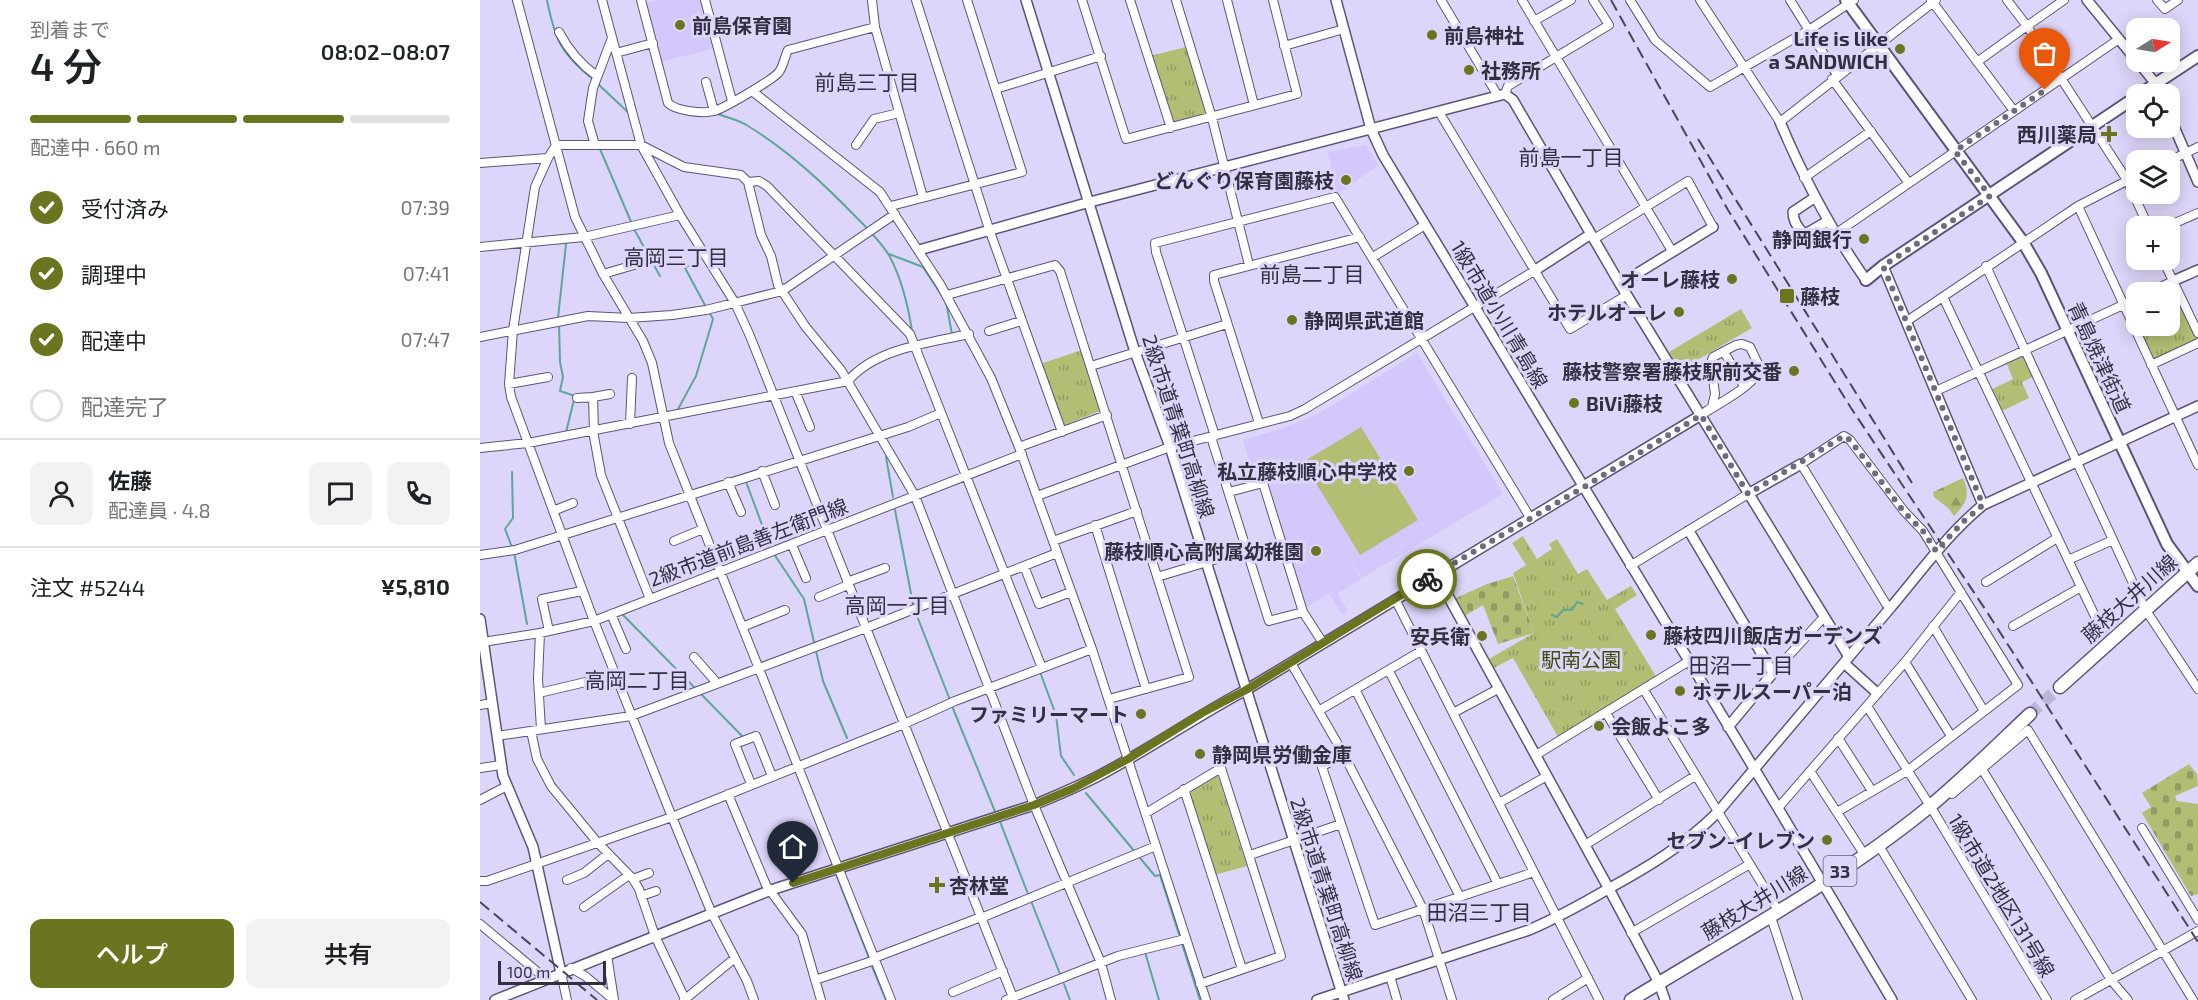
<!DOCTYPE html>
<html lang="ja">
<head>
<meta charset="utf-8">
<style>
	:root { --surface:#fff; --page:#f2f2f2; --text:#202124; --muted:#757577; --line:#e0e0e0; --accent:#6b741e }
	body { margin:0; font-family:"Exo 2","Noto Sans JP",sans-serif; background:var(--page); color:var(--text); height:100vh; display:flex; flex-direction:column; font-size:22px; white-space:nowrap }
	* { box-sizing:border-box; margin:0 }
	p { font-size:20px; color:var(--muted) }
	.icon { flex:none; width:33px; height:33px; fill:none; stroke:currentColor; stroke-width:2; stroke-linecap:round; stroke-linejoin:round }
	.map { position:relative; flex:1; overflow:hidden }
	.drawer { display:flex; flex-direction:column; background:var(--surface); width:480px }
	.drawer>* { flex:none }
	.needle { width:39px; rotate:79deg }
	.fabs { position:absolute; left:1646px; top:18px; display:grid; gap:12px }
	.fabs a { display:grid; place-items:center; width:54px; height:54px; border-radius:12px; background:var(--surface); box-shadow:0 3px 15px #0003; font-size:30px }
	.scale { position:absolute; left:18px; bottom:15px; width:108px; box-sizing:border-box; padding-left:6px; border:3px solid #332f40; border-top:0; font-size:16px; line-height:21px; white-space:nowrap; color:#332f40; -webkit-text-stroke:4px #ded6fa; paint-order:stroke }
	.pin { position:absolute; display:grid; place-items:center; width:51px; height:51px; color:#fff; margin:-62px -26px; border-radius:50% 50% 50% 0; rotate:-45deg; box-shadow:0 0 6px #0007 }
	.pin .icon { rotate:45deg }
	.courier { position:absolute; display:grid; place-items:center; width:60px; height:60px; margin:-30px; border:4px solid #6b741e; border-radius:50%; background:#fff; color:#222; box-shadow:0 2px 8px #0007 }
	.summary em { font-style:normal; font-weight:600 }
	.summary div { display:flex; flex-direction:column-reverse }
	.summary { display:flex; align-items:center; justify-content:space-between; height:102px; padding:0 30px }
	h1 { font-size:39px; font-weight:600; line-height:45px }
	.bar { display:grid; grid-template-columns:repeat(4,1fr); gap:9px 6px; align-content:center; height:72px; padding:0 30px }
	.bar i { height:8px; border-radius:4px; background:var(--line) }
	.bar .active { background:var(--accent) }
	.bar p { grid-column:span 4 }
	.line { display:flex; align-items:center; gap:15px; padding:0 30px; border-top:2px solid var(--line) }
	.line div { flex:1 }
	.round { display:grid; place-items:center; flex:none; width:63px; height:63px; border-radius:12px; background:var(--page) }
	ol { padding:0 30px; list-style:none }
	li { display:flex; align-items:center; gap:18px; height:66px }
	li p { margin-inline-start:auto }
	li .icon { padding:6px; border-radius:50%; background:var(--accent); color:#fff; stroke-width:4 }
	li:last-child { color:var(--muted) }
	li i { width:33px; height:33px; border:3px solid var(--line); border-radius:50% }
	.button { display:flex; gap:12px; margin-top:auto; padding:12px 30px }
	.button a { flex:1; height:69px; border-radius:12px; background:var(--accent); color:#fff; font-size:24px; font-weight:600; line-height:69px; text-align:center }
	.button a+a { background:var(--page); color:var(--text) }
	main { display:flex; flex:1; min-height:0 }
	.map>svg:first-child { display:block }
	.built { fill:#d3c7fb }
	.grass { fill:url(#grass-tufts) }
	.forest { fill:url(#forest-firs) }
	.cemetery { fill:url(#cemetery-stones) }
	.pitch { fill:#b3be74 }
	.lines { fill:none; stroke-linecap:round; stroke-linejoin:round }
	.stream { stroke:#5da799; stroke-width:2 }
	.primary-tunnel { stroke:#bcb5d5; stroke-width:12; stroke-dasharray:12 6; stroke-linecap:butt }
	.minor-casing { stroke:#5d5379; stroke-width:10 }
	.tertiary-casing { stroke:#5d5379; stroke-width:12 }
	.secondary-casing { stroke:#5d5379; stroke-width:14 }
	.primary-casing { stroke:#5d5379; stroke-width:15 }
	.minor { stroke:#fff; stroke-width:8 }
	.tertiary { stroke:#fff; stroke-width:9 }
	.secondary { stroke:#fff; stroke-width:10 }
	.primary { stroke:#fff; stroke-width:12 }
	.rail { stroke:#4a4659; stroke-width:2; stroke-dasharray:12 6; stroke-linecap:butt }
	.done { stroke:#6f6981; stroke-width:6; stroke-dasharray:0 10.8 }
	.route { stroke:#6b741e; stroke-width:8 }
	.poi-dot { fill:#6b741e; stroke:#ded6fa; stroke-width:2 }
	.labels { text-anchor:middle; dominant-baseline:central; stroke-width:6; stroke-linejoin:round; paint-order:stroke }
	.shield { fill:#ded6fa; stroke:#666178; stroke-width:1.5 }
	.shield-label { font-size:18px; font-weight:bold; fill:#332f40 }
	.poi-label { font-size:20px; font-weight:bold; fill:#332f40; stroke:#ded6fa; text-anchor:end }
	.street-label { font-size:20px; fill:#332f40; stroke:#ded6fa }
	.park-label { font-size:20px; fill:#434a0b; stroke:#ded6fa }
	.neighbourhood-label { font-size:21px; fill:#332f40; stroke:#ded6fa }
</style>
</head>
<body>
<main>
<section class="drawer">
<div class="summary"><div><h1>4 分</h1><p>到着まで</p></div><em>08:02–08:07</em></div>
<div class="bar"><i class="active"></i><i class="active"></i><i class="active"></i><i></i><p>配達中 · 660 m</p></div>
<ol>
<li><svg class="icon" aria-label="check" viewBox="0 0 24 24"><path d="M5 12l5 5 9-10"/></svg>受付済み<p>07:39</p></li>
<li><svg class="icon" aria-label="check" viewBox="0 0 24 24"><path d="M5 12l5 5 9-10"/></svg>調理中<p>07:41</p></li>
<li><svg class="icon" aria-label="check" viewBox="0 0 24 24"><path d="M5 12l5 5 9-10"/></svg>配達中<p>07:47</p></li>
<li><i></i>配達完了</li>
</ol>
<div class="line" style="height:108px"><a class="round"><svg class="icon" aria-label="person" viewBox="0 0 24 24"><circle cx="12" cy="8" r="4"/><path d="M4 21q1-7 8-7t8 7"/></svg></a><div><b>佐藤</b><p>配達員 · 4.8</p></div><a class="round"><svg class="icon" aria-label="chat" viewBox="0 0 24 24"><path d="M4 5h16v11H9l-5 4z"/></svg></a><a class="round"><svg class="icon" aria-label="phone" viewBox="0 0 24 24"><path d="M5 4h4l2 5-3 2q2 4 5 5l2-3 5 2v4C11 20 4 13 5 4z"/></svg></a></div>
<div class="line" style="height:78px"><div>注文 #5244</div><b>¥5,810</b></div>
<div class="button"><a>ヘルプ</a><a>共有</a></div>
</section>
<div class="map">
<svg width="1718" height="1000" viewBox="0 0 1718 1000">
	<defs>
		<pattern id="grass-tufts" width="24" height="20" patternUnits="userSpaceOnUse" patternTransform="scale(1.5)"><rect width="24" height="20" fill="#b3be74"/><path d="M3 7l-1-3M5 7V3M7 7l1-3M15 17l-1-3M17 17v-4M19 17l1-3" fill="none" stroke="#929b61"/></pattern>
		<pattern id="forest-firs" width="22" height="20" patternUnits="userSpaceOnUse" patternTransform="scale(1.5)"><rect width="22" height="20" fill="#b3be74"/><path d="M5 1l3.5 6h-7zM16 11l3.5 6h-7z" fill="#929b61"/></pattern>
		<pattern id="cemetery-stones" width="16" height="16" patternUnits="userSpaceOnUse" patternTransform="scale(1.5)"><rect width="16" height="16" fill="#b3be74"/><path d="M2 7V4a2 2 0 0 1 4 0v3zM10 15v-3a2 2 0 0 1 4 0v3z" fill="#929b61"/></pattern>
	</defs>
	<rect width="100%" height="100%" fill="#ded6fa"/>
	<path class="built" d="M179 0H222L236 48 180 62 165 3Z
		M886 145 899 165 857 194 848 152Z
		M937 353 1023 494 882 578 863 549 881 579 857 594 868 611 862 615 849 593 825 608 799 522 814 517 800 521 784 480H774L763 440 803 428 841 412Z"/>
	<path class="grass" d="M706 47 728 116 693 125 670 56Z
		M1693 287 1717 340 1673 360 1657 326H1689V292H1681Z
		M1261 309 1272 328 1200 370 1189 352Z
		M602 350 620 411 582 426 560 364Z
		M1543 355 1553 377 1542 382 1549 398 1522 411 1512 389 1533 379 1526 362Z
		M1043 536 1057 559 1072 549 1069 544 1077 539 1098 574 1107 569 1127 600 1151 586 1157 595 1135 609 1177 678 1078 737 1033 658 1014 668 1009 659 1054 633 1033 573 1046 565 1032 543Z
		M734 774 738 776 767 866 734 875 709 790Z"/>
	<path class="forest" d="M1483 478C1491 495 1486 504 1474 516L1468 508 1454 497 1453 492Z"/>
	<path class="cemetery" d="M1033 576 1054 633 1018 644 1003 605 985 616 976 598 1007 584Z
		M1709 764 1717 774 1718 786 1695 796 1697 801 1718 804V894L1711 896 1662 813 1671 807 1662 793Z"/>
	<path class="pitch" d="M881 427 938 520 880 555 823 462Z"/>
	<g class="lines">
		<path class="stream" d="M67 0C75 40 81 54 114 80
			M118 84 151 115
			M238 114C248 118 259 120 268 126 309 151 344 184 377 218 388 229 402 243 410 257 422 280 428 305 432 331
			M120 149 152 224
			M154 229 180 276
			M409 254 443 267 466 302 472 334
			M221 259 205 268 226 307
			M78 318 86 244
			M79 324 80 362 83 377 80 391 95 396 86 432
			M197 411 216 376 233 319 229 312
			M408 454 406 457 413 497
			M265 479 291 549
			M415 510 433 604
			M32 547 25 529 33 518 32 472
			M34 552 47 624
			M294 554 324 599 343 681 367 738
			M142 614 216 689
			M1072 615 1077 617 1083 610H1092L1097 602 1103 604
			M437 616 470 700
			M560 672 576 715 581 756 594 775
			M220 693 263 737
			M472 706 516 814
			M606 793 675 876 680 875 720 1000
			M519 819 548 894
			M357 877 389 958
			M551 901 580 974
			M665 952 679 1000
			M391 964 406 1000
			M584 984 590 1000"/>
		<path class="primary-tunnel" d="M1550 714 1580 687"/>
		<g class="minor-casing">
			<path id="minor" d="M37 0 95 217 123 274 163 341 172 363 189 443 411 1000
				M122 0 161 145 200 215 255 303 270 336 534 1000
				M161 0 188 103C196 111 223 114 234 111 243 109 294 79 299 72 303 67 305 56 308 50L395 27
				M225 0 252 101
				M392 0 395 27 443 197
				M436 0 509 229 582 432
				M602 0 646 139 817 94 793 0
				M650 0 691 128
				M696 0 732 118 769 265
				M747 0 774 105
				M961 0 1018 96
				M1042 0 1192 251
				M1150 0 1175 40 1230 87 1329 30 1374 0
				M1220 0 1300 122 1456 0
				M1310 0 1357 75
				M1451 0 1534 111
				M1584 0 1547 26 1647 180 1668 226
				M1677 0 1685 9 1698 0
				M1054 21 1091 0
				M79 32C89 51 100 64 117 76
				M804 46 864 29
				M136 53 173 43
				M1497 62 1547 26 1527 0
				M1352 79 1428 182
				M226 82 234 111
				M516 89 621 56
				M272 91 400 192 460 284 511 378 539 447 612 649 726 1000
				M1025 94 1028 86 1129 25 1113 0
				M959 112 1090 329 1147 295
				M115 145 108 121 113 88 132 38
				M376 145 394 119 419 113
				M1689 161 1718 147
				M0 163 68 158
				M1324 178 1391 131
				M268 182 281 235 291 256 298 285 325 326 361 370 435 496 554 805 621 963 631 1000
				M411 206 542 172 487 0
				M1598 206 1718 465
				M1688 226 1718 213
				M1355 234 1639 39
				M1114 239 1208 181 1233 227
				M0 247 104 237 200 215
				M893 257 945 225
				M1683 260 1718 333
				M1506 266 1665 609 1718 689
				M123 274 154 265
				M1670 292 1693 281
				M467 295 575 265 580 271 709 677 629 699
				M1463 297 1622 631
				M1427 321 1598 206 1656 176
				M509 331 541 321
				M0 337 108 316 149 318 192 315 226 310 302 291 415 214
				M1244 352 1264 386
				M1671 365 1718 343
				M611 366 747 324
				M29 384 68 377
				M315 391 330 427
				M1456 391 1656 299
				M97 398 113 397
				M1221 415 1232 407 1235 394 1231 363 1233 357 1256 345 1262 344 1270 347 1280 368C1276 385 1236 405 1221 415
				M779 423 734 281V275L880 237
				M150 424 152 378
				M113 431 121 475 170 599
				M114 431 113 397 130 394
				M735 436 676 252 675 243 855 197 1051 519
				M731 437 789 621 823 612
				M539 447 627 415
				M0 448 48 443 368 381C396 348 449 343 489 334
				M282 471 295 505
				M248 482 261 512
				M749 492 783 483 823 612 843 643
				M557 496 690 447 810 416 825 409 1054 271
				M73 511 93 503
				M615 525 666 689
				M194 541 223 529
				M573 541 657 511
				M312 545 326 578
				M0 555 35 550 428 427 461 413
				M1588 560 1633 540
				M544 566 559 604 591 592
				M1150 566 1268 494
				M677 577 767 550
				M367 582 405 568
				M1506 582 1577 538
				M339 597 368 585
				M915 599 1119 1000
				M131 614 146 649
				M1453 626 1504 711
				M1533 626 1601 587
				M262 627 305 610
				M69 631 62 599 102 591
				M60 633 58 679 61 729
				M3 642 60 633 114 621 542 454
				M214 657 237 683
				M1425 662 1471 736
				M811 663 863 753 943 909 972 1000
				M909 671 1018 884
				M1293 673 1343 618
				M1164 690 1299 912
				M876 691 980 897
				M59 693 110 681
				M0 705 12 703
				M1387 706 1452 809 1567 1000
				M840 710 941 651
				M973 713 1018 689
				M1126 713 1179 800
				M51 731 57 759 71 786 117 842 153 879 159 889 175 936 205 999
				M17 736 151 716 386 628 577 553
				M1358 738 1392 791
				M863 753 842 767 895 925 1054 872
				M1056 755 1209 661
				M0 768 21 765
				M1502 769 1631 980 1648 1000
				M1330 771 1384 854
				M271 784 255 744 276 736 292 776
				M704 789 762 969
				M248 794 286 885 322 934 341 1000
				M1472 794 1548 730 1713 1000
				M0 800 27 786
				M1019 803 1067 776
				M1298 808 1425 662 1481 592
				M1357 812 1427 771 1538 685 1443 531 1424 511 1370 440 1364 436 1321 464 1406 604 1411 608
				M666 813 741 768 801 956 720 984
				M1662 828 1718 920
				M1398 844 1492 1000
				M1105 845 1215 776
				M770 855 861 824
				M153 879 169 873
				M87 880 104 873 128 854
				M0 881H7L192 817 424 724 475 701 612 649
				M161 896 176 891
				M104 907 149 875
				M1291 917 1318 1000
				M501 918 676 846
				M0 924 66 979
				M1151 933 1270 864
				M127 955 134 1000
				M394 958 501 917
				M91 968 105 976 134 1000
				M81 973 87 1000
				M910 976 917 1000
				M335 980 395 960
				M473 992 523 971
				M204 1000 255 958
				M274 1000 267 981 232 914 192 817 114 621 31 397 29 384 33 330 55 187 68 158 76 145H161L204 167 261 175 268 182 279 181 287 186 430 334 562 668
				M526 1000 638 956 705 939
				M1073 1000 1108 978
				M1595 1000 1718 931"/>
		</g>
		<g class="tertiary-casing">
			<path id="tertiary" d="M546 0 655 352 690 447 864 1000
				M856 0 891 129 903 155 1298 808 1412 1000
				M1607 0 1656 60
				M1658 62 1676 84 1680 94
				M1689 115 1718 182
				M1300 122C1324 179 1350 229 1386 280
				M1334 198 1313 212C1313 221 1317 227 1323 233L1329 232 1348 221
				M439 250 610 202 1025 94 1033 100 1140 284 1369 657
				M1403 266 1503 505
				M1054 271 1111 234
				M1693 281 1718 270
				M1140 284 1233 227
				M1268 494 1321 464
				M1209 531 1293 673 1248 727
				M956 574 1129 889 1179 983 1185 1000
				M0 619 23 776 53 847 81 973
				M1364 663 1397 693
				M15 1000 291 890 554 805C577 795 600 786 622 774 671 748 717 716 766 690L1221 415
				M837 1000 1049 930C1077 918 1102 904 1128 889 1168 867 1205 845 1238 812 1294 746 1350 680 1406 613 1438 576 1465 536 1503 505L1718 406"/>
		</g>
		<g class="secondary-casing">
			<path id="secondary" d="M1366 0 1543 242 1561 273 1687 544 1718 586
				M1660 94 1718 56
				M1386 280 1403 266 1656 97"/>
		</g>
		<g class="primary-casing">
			<path id="primary" d="M1580 687 1718 563
				M1151 1000C1252 938 1357 882 1449 807 1484 778 1517 745 1550 714"/>
		</g>
		<use href="#minor" class="minor"/>
		<use href="#tertiary" class="tertiary"/>
		<use href="#secondary" class="secondary"/>
		<use href="#primary" class="primary"/>
		<path class="rail" d="M1131 0 1248 210 1371 408 1507 612 1718 942
			M1218 139 1432 483
			M0 902 117 1000"/>
	</g>
	<g class="lines">
		<path class="done" d="M947 579 1104 487 1221 415 1268 494 1364 436 1370 440 1424 512 1443 531 1456 551 1483 522 1503 505 1403 266 1510 196 1475 151 1565 90"/>
		<path class="route" d="M313 883 554 805 594 788 648 759 722 713 766 690 947 579"/>
	</g>
	<g class="poi-dot">
		<circle cx="200" cy="25" r="6"/>
		<circle cx="952" cy="35" r="6"/>
		<circle cx="1420" cy="49" r="6"/>
		<circle cx="989" cy="70" r="6"/>
		<path d="M1626 125h6v6h6v6h-6v6h-6v-6h-6v-6h6z"/>
		<circle cx="866" cy="180" r="6"/>
		<circle cx="1384" cy="239" r="6"/>
		<circle cx="1252" cy="279" r="6"/>
		<rect x="1299" y="288" width="16" height="16" rx="3"/>
		<circle cx="1199" cy="312" r="6"/>
		<circle cx="812" cy="320" r="6"/>
		<circle cx="1314" cy="371" r="6"/>
		<circle cx="1094" cy="403" r="6"/>
		<circle cx="929" cy="471" r="6"/>
		<circle cx="836" cy="551" r="6"/>
		<circle cx="1171" cy="635" r="6"/>
		<circle cx="1002" cy="636" r="6"/>
		<circle cx="1200" cy="691" r="6"/>
		<circle cx="661" cy="714" r="6"/>
		<circle cx="1119" cy="726" r="6"/>
		<circle cx="720" cy="754" r="6"/>
		<circle cx="1347" cy="840" r="6"/>
		<path d="M454 876h6v6h6v6h-6v6h-6v-6h-6v-6h6z"/>
	</g>
	<g class="labels">
		<rect class="shield" x="1343.5" y="856" width="33" height="30" rx="4.5"/>
		<g class="shield-label">
			<text x="1360" y="871">33</text>
		</g>
		<g class="poi-label">
			<text x="212" y="25" text-anchor="start">前島保育園</text>
			<text x="964" y="35" text-anchor="start">前島神社</text>
			<text x="1408" y="38">Life is like<tspan x="1408" dy="23">a SANDWICH</tspan></text>
			<text x="1001" y="70" text-anchor="start">社務所</text>
			<text x="1617" y="134">西川薬局</text>
			<text x="854" y="180">どんぐり保育園藤枝</text>
			<text x="1372" y="239">静岡銀行</text>
			<text x="1240" y="279">オーレ藤枝</text>
			<text x="1320" y="296" text-anchor="start">藤枝</text>
			<text x="1187" y="312">ホテルオーレ</text>
			<text x="824" y="320" text-anchor="start">静岡県武道館</text>
			<text x="1302" y="371">藤枝警察署藤枝駅前交番</text>
			<text x="1106" y="403" text-anchor="start">BiVi藤枝</text>
			<text x="917" y="471">私立藤枝順心中学校</text>
			<text x="824" y="551">藤枝順心高附属幼稚園</text>
			<text x="1183" y="635" text-anchor="start">藤枝四川飯店ガーデンズ</text>
			<text x="990" y="636">安兵衛</text>
			<text x="1212" y="691" text-anchor="start">ホテルスーパー泊</text>
			<text x="649" y="714">ファミリーマート</text>
			<text x="1131" y="726" text-anchor="start">会飯よこ多</text>
			<text x="732" y="754" text-anchor="start">静岡県労働金庫</text>
			<text x="1335" y="840">セブン-イレブン</text>
			<text x="469" y="885" text-anchor="start">杏林堂</text>
		</g>
		<g class="street-label">
			<text transform="translate(1020 314) rotate(59)">1級市道小川青島線</text>
			<text transform="translate(1620 357) rotate(65)">青島焼津街道</text>
			<text transform="translate(699 426) rotate(72)">2級市道青葉町高柳線</text>
			<text transform="translate(268 542) rotate(-21)">2級市道前島善左衛門線</text>
			<text transform="translate(1649 598) rotate(-42)">藤枝大井川線</text>
			<text transform="translate(847 889) rotate(72)">2級市道青葉町高柳線</text>
			<text transform="translate(1522 895) rotate(59)">1級市道2地区131号線</text>
			<text transform="translate(1274 902) rotate(-32)">藤枝大井川線</text>
		</g>
		<g class="park-label">
			<text x="1101" y="659">駅南公園</text>
		</g>
		<g class="neighbourhood-label">
			<text x="387" y="81">前島三丁目</text>
			<text x="1091" y="156">前島一丁目</text>
			<text x="196" y="256">高岡三丁目</text>
			<text x="832" y="273">前島二丁目</text>
			<text x="417" y="604">高岡一丁目</text>
			<text x="1261" y="664">田沼一丁目</text>
			<text x="157" y="679">高岡二丁目</text>
			<text x="999" y="911">田沼三丁目</text>
		</g>
	</g>
</svg>
<div class="fabs">
<a><svg class="needle" viewBox="-14 -14 28 28"><path d="M0-13l5 13h-10z" fill="#e53935"/><path d="M0 13l5-13h-10z" fill="#757577"/></svg></a>
<a><svg class="icon" aria-label="locate" viewBox="0 0 24 24"><circle cx="12" cy="12" r="6"/><path d="M12 2v4M12 18v4M2 12h4M18 12h4"/></svg></a>
<a><svg class="icon" aria-label="layers" viewBox="0 0 24 24"><path d="M12 4l9 5-9 5-9-5zM3 14l9 5 9-5"/></svg></a>
<a>+</a>
<a>−</a>
</div>
<div class="scale">100 m</div>
<div class="pin" style="left:1565px;top:90px;background:#ea580c"><svg class="icon" aria-label="bag" viewBox="0 0 24 24"><path d="M5 8h14l-1 12H6zM9 8a3 3 0 0 1 6 0"/></svg></div>
<div class="pin" style="left:313px;top:883px;background:#1f2937"><svg class="icon" aria-label="home" viewBox="0 0 24 24"><path d="M3 11l9-7 9 7M6 9v11h12V9"/></svg></div>
<div class="courier" style="left:947px;top:579px"><svg class="icon" aria-label="bike" viewBox="0 0 24 24"><circle cx="6" cy="16" r="4"/><circle cx="18" cy="16" r="4"/><path d="M6 16l4-8h5l3 8M10 8l3 8H6M13 5h3"/></svg></div>
</div>
</main>
</body>
</html>
